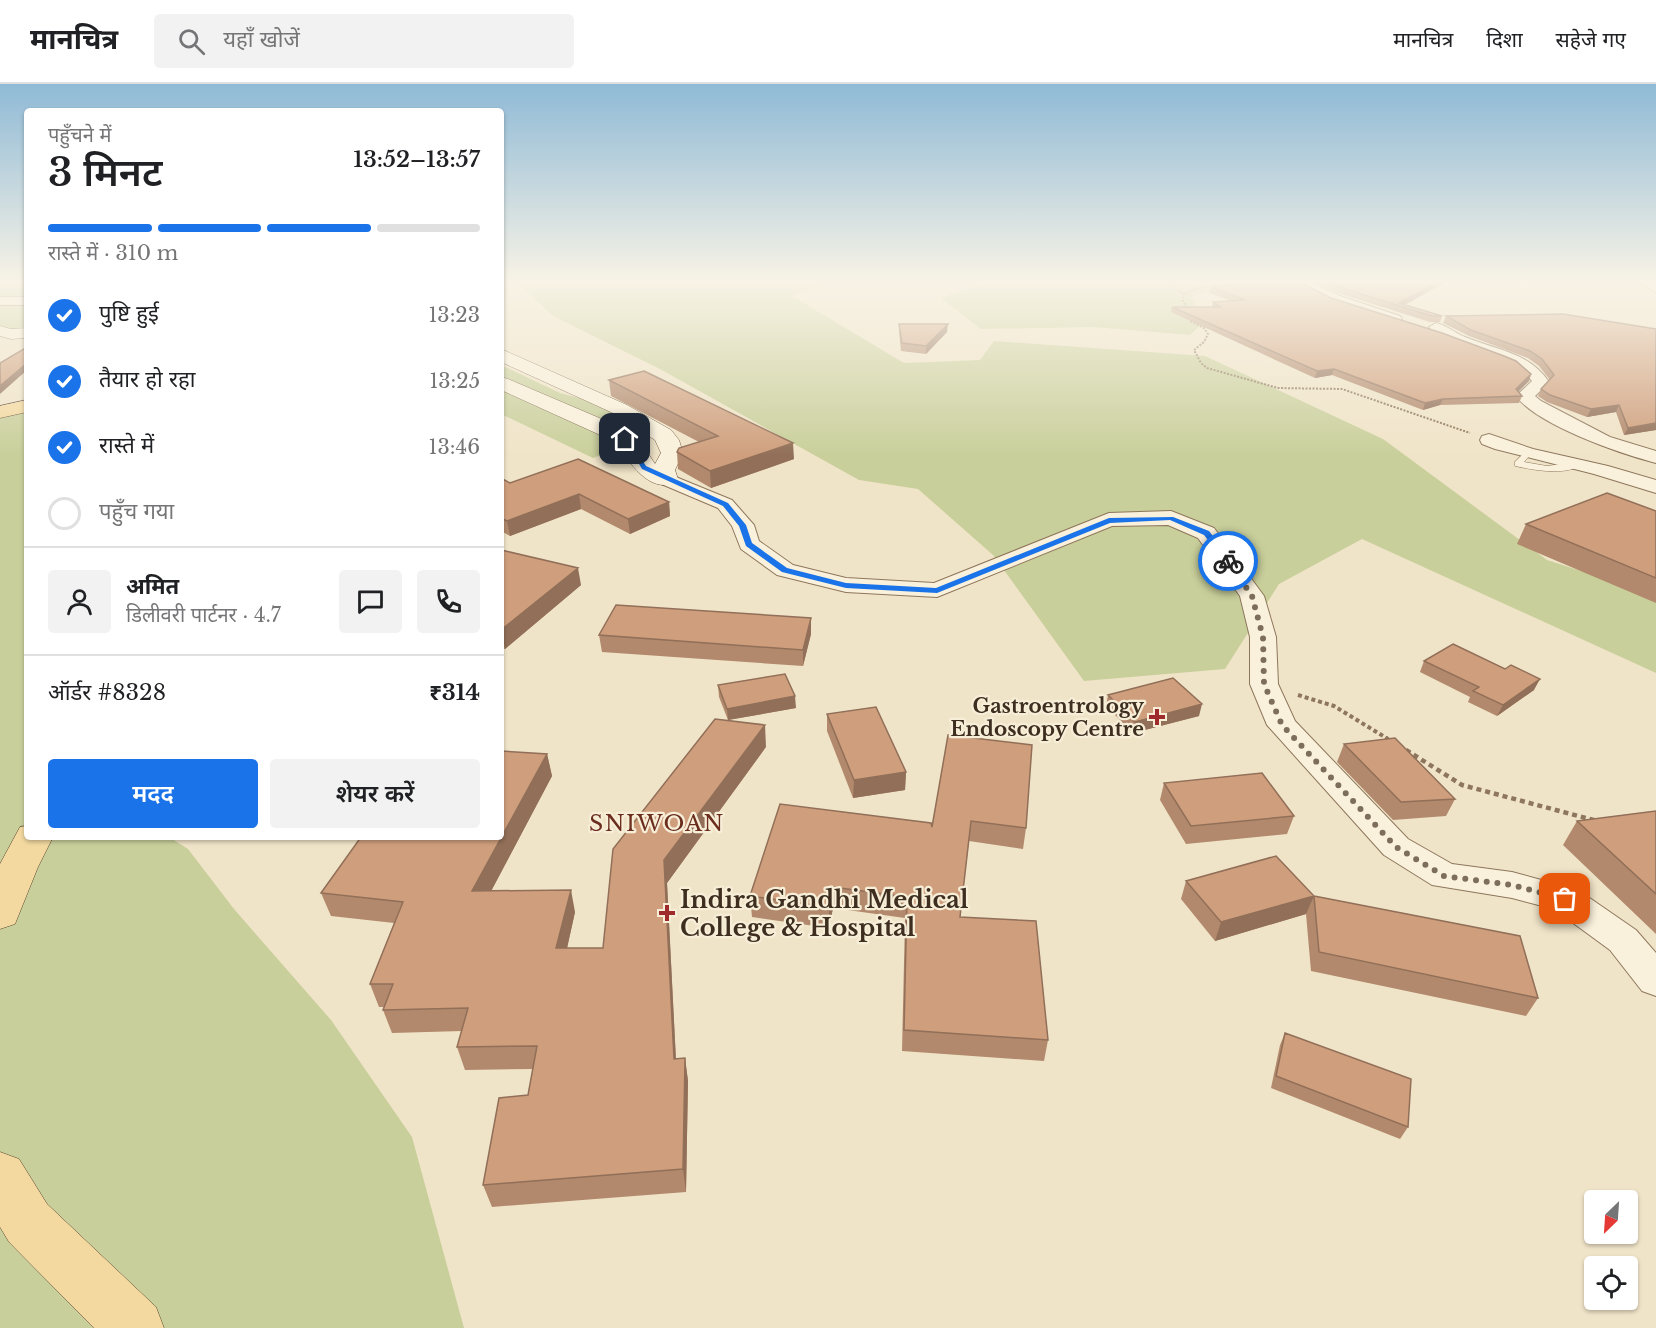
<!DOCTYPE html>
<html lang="hi">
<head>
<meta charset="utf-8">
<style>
	:root { --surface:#fff; --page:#f2f2f2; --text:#202124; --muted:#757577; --line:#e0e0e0; --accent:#1a73e8 }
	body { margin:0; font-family:"Libre Baskerville","Noto Sans Devanagari",serif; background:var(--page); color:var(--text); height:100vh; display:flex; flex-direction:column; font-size:22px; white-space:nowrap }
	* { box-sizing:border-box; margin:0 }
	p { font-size:20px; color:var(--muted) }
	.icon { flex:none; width:33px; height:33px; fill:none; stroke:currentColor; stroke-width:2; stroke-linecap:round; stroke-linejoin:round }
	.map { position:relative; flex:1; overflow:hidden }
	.details { position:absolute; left:24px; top:24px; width:480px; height:732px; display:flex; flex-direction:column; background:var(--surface); border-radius:6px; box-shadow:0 2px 4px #0004 }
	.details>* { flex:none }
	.needle { width:39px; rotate:205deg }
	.tools { position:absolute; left:1584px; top:1106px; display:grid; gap:12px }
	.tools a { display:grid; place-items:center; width:54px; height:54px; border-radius:6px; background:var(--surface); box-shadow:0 2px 4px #0004; font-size:30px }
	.pin { position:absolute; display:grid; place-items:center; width:51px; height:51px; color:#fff; margin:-26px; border-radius:12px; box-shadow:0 3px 9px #0006 }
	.courier { position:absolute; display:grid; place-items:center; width:60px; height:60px; margin:-30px; border:4px solid #1a73e8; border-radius:50%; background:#fff; color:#222; box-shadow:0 2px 8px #0007 }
	.overview em { font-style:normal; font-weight:600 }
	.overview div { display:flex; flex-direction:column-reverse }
	.overview { display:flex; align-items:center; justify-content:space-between; height:102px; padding:0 24px }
	h1 { font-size:39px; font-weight:600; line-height:45px }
	.bar { display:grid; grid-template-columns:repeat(4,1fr); gap:9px 6px; align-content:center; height:72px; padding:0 24px }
	.bar i { height:8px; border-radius:4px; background:var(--line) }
	.bar .active { background:var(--accent) }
	.bar p { grid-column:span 4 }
	.line { display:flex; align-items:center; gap:15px; padding:0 24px; border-top:2px solid var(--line) }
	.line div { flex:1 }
	.round { display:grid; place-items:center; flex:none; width:63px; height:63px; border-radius:6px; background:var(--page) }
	ol { padding:0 24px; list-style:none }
	li { display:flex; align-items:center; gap:18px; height:66px }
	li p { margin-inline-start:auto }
	li .icon { padding:6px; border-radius:50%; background:var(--accent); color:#fff; stroke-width:4 }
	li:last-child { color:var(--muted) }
	li i { width:33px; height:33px; border:3px solid var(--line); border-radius:50% }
	.button { display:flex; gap:12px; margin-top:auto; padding:12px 24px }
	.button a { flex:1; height:69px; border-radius:6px; background:var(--accent); color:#fff; font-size:24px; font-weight:600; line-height:69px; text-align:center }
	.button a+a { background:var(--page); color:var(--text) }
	header { display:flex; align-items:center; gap:36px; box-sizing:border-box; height:84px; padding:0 30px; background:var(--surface); border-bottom:2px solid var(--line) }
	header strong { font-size:28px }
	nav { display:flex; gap:33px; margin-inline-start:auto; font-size:21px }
	.search { width:420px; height:54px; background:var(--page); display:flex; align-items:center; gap:15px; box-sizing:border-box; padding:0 21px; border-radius:6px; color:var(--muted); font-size:22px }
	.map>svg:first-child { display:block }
	.green { fill:#c9cf9b }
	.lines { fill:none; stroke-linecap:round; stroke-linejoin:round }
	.lane-casing { stroke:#8d765c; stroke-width:1 }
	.street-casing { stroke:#8d765c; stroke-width:2 }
	.secondary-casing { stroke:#6f573f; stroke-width:1 }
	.primary-casing { stroke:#5b4430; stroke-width:1 }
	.path-far2 { stroke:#8d765c; stroke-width:2; stroke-dasharray:2 1.5; stroke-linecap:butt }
	.path-far1 { stroke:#8d765c; stroke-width:4; stroke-dasharray:4 3; stroke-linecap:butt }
	.path { stroke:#8d765c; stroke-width:4.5; stroke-dasharray:5 4; stroke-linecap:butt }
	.lane { fill:#faf1dc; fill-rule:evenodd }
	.street { fill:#faf1dc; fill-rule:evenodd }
	.secondary { fill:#faf1dc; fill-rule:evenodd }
	.primary { fill:#f3d9a0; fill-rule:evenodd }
	.wall { fill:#b2896c }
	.shaded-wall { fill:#916f58 }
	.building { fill:#cf9f7d; stroke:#916f58; stroke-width:1.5 }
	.route { fill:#1a73e8 }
	.done { stroke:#7c6e5b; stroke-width:6; stroke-dasharray:0 10.8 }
	.poi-dot { fill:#9e2a2b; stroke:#f7eed8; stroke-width:2 }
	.labels { text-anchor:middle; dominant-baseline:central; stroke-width:4.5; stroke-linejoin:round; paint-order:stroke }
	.poi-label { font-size:20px; font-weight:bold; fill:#3d2e20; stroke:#f7eed8; text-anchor:end }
	.quarter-label { font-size:22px; letter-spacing:1.5px; fill:#6b2e1e; stroke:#f7eed8 }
	.near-poi-label { font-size:24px; font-weight:bold; fill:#3d2e20; stroke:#f7eed8; text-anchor:start }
</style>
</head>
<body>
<header>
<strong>मानचित्र</strong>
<div class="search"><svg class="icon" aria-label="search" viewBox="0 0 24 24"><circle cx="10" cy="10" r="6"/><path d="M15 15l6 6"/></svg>यहाँ खोजें</div>
<nav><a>मानचित्र</a><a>दिशा</a><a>सहेजे गए</a></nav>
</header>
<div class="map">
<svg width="1656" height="1244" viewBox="0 0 1656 1244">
	<rect width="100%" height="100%" fill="#f0e4c8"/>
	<path class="green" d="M0 198H27V242L0 249Z
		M517 198H834L792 212 904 279 980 276 994 257 1205 272 1383 355 1547 476 1656 511V589L1362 455 1279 500 1225 585 1084 597 993 471 918 405 859 396 660 285 553 232Z
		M987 198H1244L1192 212 1203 239 1190 251 1093 243 981 245 941 214Z
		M501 281 560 309 625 326 658 350 593 374 501 330Z
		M27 328V753H169L188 765 234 825 331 936 412 1053 464 1244H0V334Z"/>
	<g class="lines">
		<g class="lane-casing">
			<path id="lane" d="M1526 367 1531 370 1524 378 1547 382 1576 378 1581 381C1565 392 1533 386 1515 382V378Z"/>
		</g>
		<g class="street-casing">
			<path id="street" d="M1292 198H1309L1340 212 1400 232 1402 235 1395 239 1390 238 1330 218Z
				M1638 198 1656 199V208Z
				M0 213H27V221H0Z
				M1436 239C1446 241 1455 249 1465 253 1496 266 1529 268 1549 298L1535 312 1541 317 1610 353 1656 367V379C1621 370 1537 341 1516 312L1532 297C1507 265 1454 274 1429 243Z
				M1489 350 1533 365 1608 382 1656 396V409L1594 390 1495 365 1482 360 1480 356 1482 352Z
				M666 389 732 416 754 441 759 457 793 481 846 494 934 499 1109 429 1171 427 1214 444 1264 512 1276 553 1278 600 1295 637 1408 755 1452 780 1512 788 1578 806 1636 846 1656 869V912L1642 907 1610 866 1554 825 1512 814 1432 801 1384 771 1267 641 1250 600V553L1240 512 1198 454 1168 441 1112 442 937 513 846 508 777 491 741 465 732 442 718 424 659 399 656 395 659 391Z"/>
		</g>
		<g class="secondary-casing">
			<path id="secondary" d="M0 242 11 245 27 244V254L11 255 0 252Z
				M501 265 627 321 671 346 679 356 683 369 675 386 678 395 674 400C642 408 629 371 609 355L501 306V293L508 295 625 345 640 357 655 380 661 369 655 356 613 329 501 278Z"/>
		</g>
		<g class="primary-casing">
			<path id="primary" d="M27 316V328L0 334V322Z
				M27 742V753H53L38 783 15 840 0 845V780L20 743Z
				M0 1068 19 1075 47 1120 156 1223 164 1244H94L9 1158 0 1143Z"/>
		</g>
		<path class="path-far2" d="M1169 198 1183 210V217L1189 226
			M1183 210 1205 202
			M1190 234V237L1204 244 1208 250 1204 258 1194 266 1201 279 1207 284 1278 304 1342 305 1470 349"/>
		<path class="path-far1" d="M1298 611 1334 622 1388 655"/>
		<path class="path" d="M1385 654 1392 658
			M1406 666 1462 701 1597 737"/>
		<use href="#lane" class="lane"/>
		<use href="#street" class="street"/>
		<use href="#secondary" class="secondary"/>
		<use href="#primary" class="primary"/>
	</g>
	<path class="wall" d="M1314 198H1446L1405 221 1442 232 1440 238H1430L1341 210Z
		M1211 203 1331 214 1531 290 1529 297 1518 307 1522 312 1519 319 1440 321 1423 326 1332 291 1315 294 1171 228 1172 223H1212L1213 218 1231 217 1209 209Z
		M1446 232 1656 245V346L1624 351 1616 328 1587 333 1547 318 1538 312 1541 305 1550 296 1539 282 1528 274 1469 252 1443 239Z
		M899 240 947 248 926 270 901 267 899 248Z
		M609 296 794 375 711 404 678 385 677 368 699 358 611 312Z
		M501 394 510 399 669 418 670 432 630 450 581 425 510 452 501 447Z
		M1656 427V519L1517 460 1526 440Z
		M501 466 581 501 505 565 501 564Z
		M811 550 803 582 602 568 599 551Z
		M1424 577 1534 606 1497 632 1468 618 1470 613 1420 588Z
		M718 601 796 624 728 636 719 613Z
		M1108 611 1199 632 1133 649 1106 622Z
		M827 630 906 688 905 706 853 714 827 647Z
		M948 651 1026 744 1023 765 969 757 960 833 1048 956 1044 977 902 967 905 834 833 824 829 844 752 833 750 812 932 743Z
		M1344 660 1455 715 1446 732 1393 736 1337 678Z
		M766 663 667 799 676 975 685 974 688 997 686 1108 492 1123 483 1101 528 1011 533 985 465 986 457 963 462 947 392 949 383 926 384 923H379L370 900 394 839 331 832 321 809 501 753 547 670 552 692 491 807 575 828 567 864H603Z
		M1164 699 1294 732 1287 750 1186 760 1160 716Z
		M1656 727V850L1563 761 1577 737Z
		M1186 797 1314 812 1538 914 1526 932 1311 887 1306 830 1215 857 1181 815Z
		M1285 949 1408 1043 1400 1055 1271 1004 1280 961Z"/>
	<path class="shaded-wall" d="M1438 198H1446L1402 222 1399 219Z
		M948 240 947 248 926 270V262Z
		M27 279V286L0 310V302Z
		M1334 285 1332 291 1315 294 1317 287Z
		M1531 290 1529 297 1514 312 1516 305Z
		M1443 315 1440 321 1423 326 1425 319Z
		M1619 321 1616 328 1587 333 1591 325Z
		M1656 339V346L1624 351 1628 344Z
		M793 359 794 375 711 404 710 387Z
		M579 410 581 425 510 452 507 437Z
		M669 418 670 432 630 450 628 435Z
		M578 484 581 501 505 565 501 546Z
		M811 534V550L803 582V566Z
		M1540 595 1534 606 1497 632 1503 621Z
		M795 612 796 624 728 636 727 625Z
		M1202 620 1199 632 1133 649 1135 638Z
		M765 641 766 663 667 799 677 998 674 975 664 776Z
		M547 670 552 692 479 830 472 807Z
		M906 688 905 706 853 714 854 696Z
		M833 803V824L829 844V823Z
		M571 806 575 828 562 887 556 864Z
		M1314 812 1306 830 1215 857 1221 838Z
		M685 974 688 997 686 1108 683 1085Z"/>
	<path class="building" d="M1248 198H1300L1331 214 1442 249 1504 272 1516 277 1531 290 1516 305 1522 312 1443 315 1425 319 1334 285 1317 287 1172 223H1220L1213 218 1245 216 1211 203Z
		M1328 198H1438L1399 219 1442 232H1432L1342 204Z
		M1563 230 1656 245V339L1628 344 1619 321 1591 325 1550 311 1541 305 1554 291 1542 275 1530 267 1471 246 1446 232Z
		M899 240H948L926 262 902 259Z
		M27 263V279L0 302V279Z
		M644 287 793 359 710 387 677 368 679 364 718 352 609 296Z
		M578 375 669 418 628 435 579 410 507 437 501 434V394L510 399Z
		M1607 409 1656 427V494L1526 440Z
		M501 466 578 484 501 546Z
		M616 521 811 534 803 566 599 551Z
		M1453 560 1505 585 1511 581 1540 595 1503 621 1473 607 1479 603 1424 577Z
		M785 590 795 612 727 625 718 601Z
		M1173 594 1202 620 1135 638 1108 611Z
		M876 623 906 688 854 696 827 630Z
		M715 635 765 641 664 776 674 975 685 974 683 1085 483 1101 499 1014 528 1011 537 962 457 963 468 924 383 926 393 900H370L403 818 321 809 361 753H501V667L547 670 472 807 571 806 556 864H603L613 765Z
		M948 651 1032 661 1026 744 971 737 960 833 1036 837 1048 956 904 946 907 813 833 803 829 823 750 812 780 720 931 739 932 743Z
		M1395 654 1455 715 1401 718 1344 660Z
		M1262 689 1294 732 1191 742 1164 699Z
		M1656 727V810L1577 737Z
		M1276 772 1314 812 1221 838 1186 797Z
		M1314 812 1520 852 1538 914 1319 868Z
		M1285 949 1411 995 1408 1043 1276 992Z"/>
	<linearGradient id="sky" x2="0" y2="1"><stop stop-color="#8fbad6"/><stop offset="0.53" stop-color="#f8f3e6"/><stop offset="1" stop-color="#f8f3e6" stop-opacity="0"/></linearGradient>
	<rect width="1656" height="372" fill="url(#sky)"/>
	<path class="route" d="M623 353H628L646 382 728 419 746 441 752 459 787 484 846 499 936 504 1109 434 1173 433 1209 447 1232 477 1226 479 1204 451 1170 436 1110 439 937 509 846 504 782 488 746 462 739 442 723 422 642 385Z"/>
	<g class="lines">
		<path class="done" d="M1228 477 1252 512 1263 553 1264 600 1282 641 1396 763 1444 792 1512 801 1565 815"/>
	</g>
	<g class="poi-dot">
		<path d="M1154 624h6v6h6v6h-6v6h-6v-6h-6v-6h6z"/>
		<path d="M664 820h6v6h6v6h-6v6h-6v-6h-6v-6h6z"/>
	</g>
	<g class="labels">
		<g class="poi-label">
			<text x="1144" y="622">Gastroentrology<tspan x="1144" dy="23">Endoscopy Centre</tspan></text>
		</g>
		<g class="quarter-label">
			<text x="657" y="739">SNIWOAN</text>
		</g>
		<g class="near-poi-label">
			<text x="680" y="815">Indira Gandhi Medical<tspan x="680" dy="28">College &amp; Hospital</tspan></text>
		</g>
	</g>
</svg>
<div class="tools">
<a><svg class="needle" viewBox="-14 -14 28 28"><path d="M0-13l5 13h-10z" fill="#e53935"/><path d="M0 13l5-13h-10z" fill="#757577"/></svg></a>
<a><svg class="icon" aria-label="locate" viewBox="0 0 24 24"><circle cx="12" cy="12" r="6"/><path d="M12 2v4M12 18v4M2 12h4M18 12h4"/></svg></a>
</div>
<div class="pin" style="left:1565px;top:815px;background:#ea580c"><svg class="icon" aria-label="bag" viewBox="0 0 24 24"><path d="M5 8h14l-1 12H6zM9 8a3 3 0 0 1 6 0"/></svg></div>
<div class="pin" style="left:625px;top:355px;background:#1f2937"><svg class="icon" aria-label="home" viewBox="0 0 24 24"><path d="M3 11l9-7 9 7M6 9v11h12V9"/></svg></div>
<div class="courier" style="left:1228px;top:477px"><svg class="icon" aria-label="bike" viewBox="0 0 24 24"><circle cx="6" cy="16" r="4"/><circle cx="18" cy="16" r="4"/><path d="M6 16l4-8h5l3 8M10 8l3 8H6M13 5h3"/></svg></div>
<section class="details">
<div class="overview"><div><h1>3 मिनट</h1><p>पहुँचने में</p></div><em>13:52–13:57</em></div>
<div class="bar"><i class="active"></i><i class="active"></i><i class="active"></i><i></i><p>रास्ते में · 310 m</p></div>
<ol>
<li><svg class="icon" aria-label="check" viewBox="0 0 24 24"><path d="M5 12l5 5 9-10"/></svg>पुष्टि हुई<p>13:23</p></li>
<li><svg class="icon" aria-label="check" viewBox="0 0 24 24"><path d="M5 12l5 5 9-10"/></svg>तैयार हो रहा<p>13:25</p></li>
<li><svg class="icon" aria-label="check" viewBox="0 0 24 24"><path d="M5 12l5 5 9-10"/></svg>रास्ते में<p>13:46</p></li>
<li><i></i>पहुँच गया</li>
</ol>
<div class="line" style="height:108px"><a class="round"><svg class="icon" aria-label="person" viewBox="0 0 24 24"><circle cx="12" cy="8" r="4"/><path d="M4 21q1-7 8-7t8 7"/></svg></a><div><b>अमित</b><p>डिलीवरी पार्टनर · 4.7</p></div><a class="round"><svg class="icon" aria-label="chat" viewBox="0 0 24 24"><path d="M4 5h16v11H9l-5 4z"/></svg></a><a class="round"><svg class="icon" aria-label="phone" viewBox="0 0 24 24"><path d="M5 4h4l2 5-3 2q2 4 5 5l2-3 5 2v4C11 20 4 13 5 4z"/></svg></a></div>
<div class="line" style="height:78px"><div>ऑर्डर #8328</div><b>₹314</b></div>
<div class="button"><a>मदद</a><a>शेयर करें</a></div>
</section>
</div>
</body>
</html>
